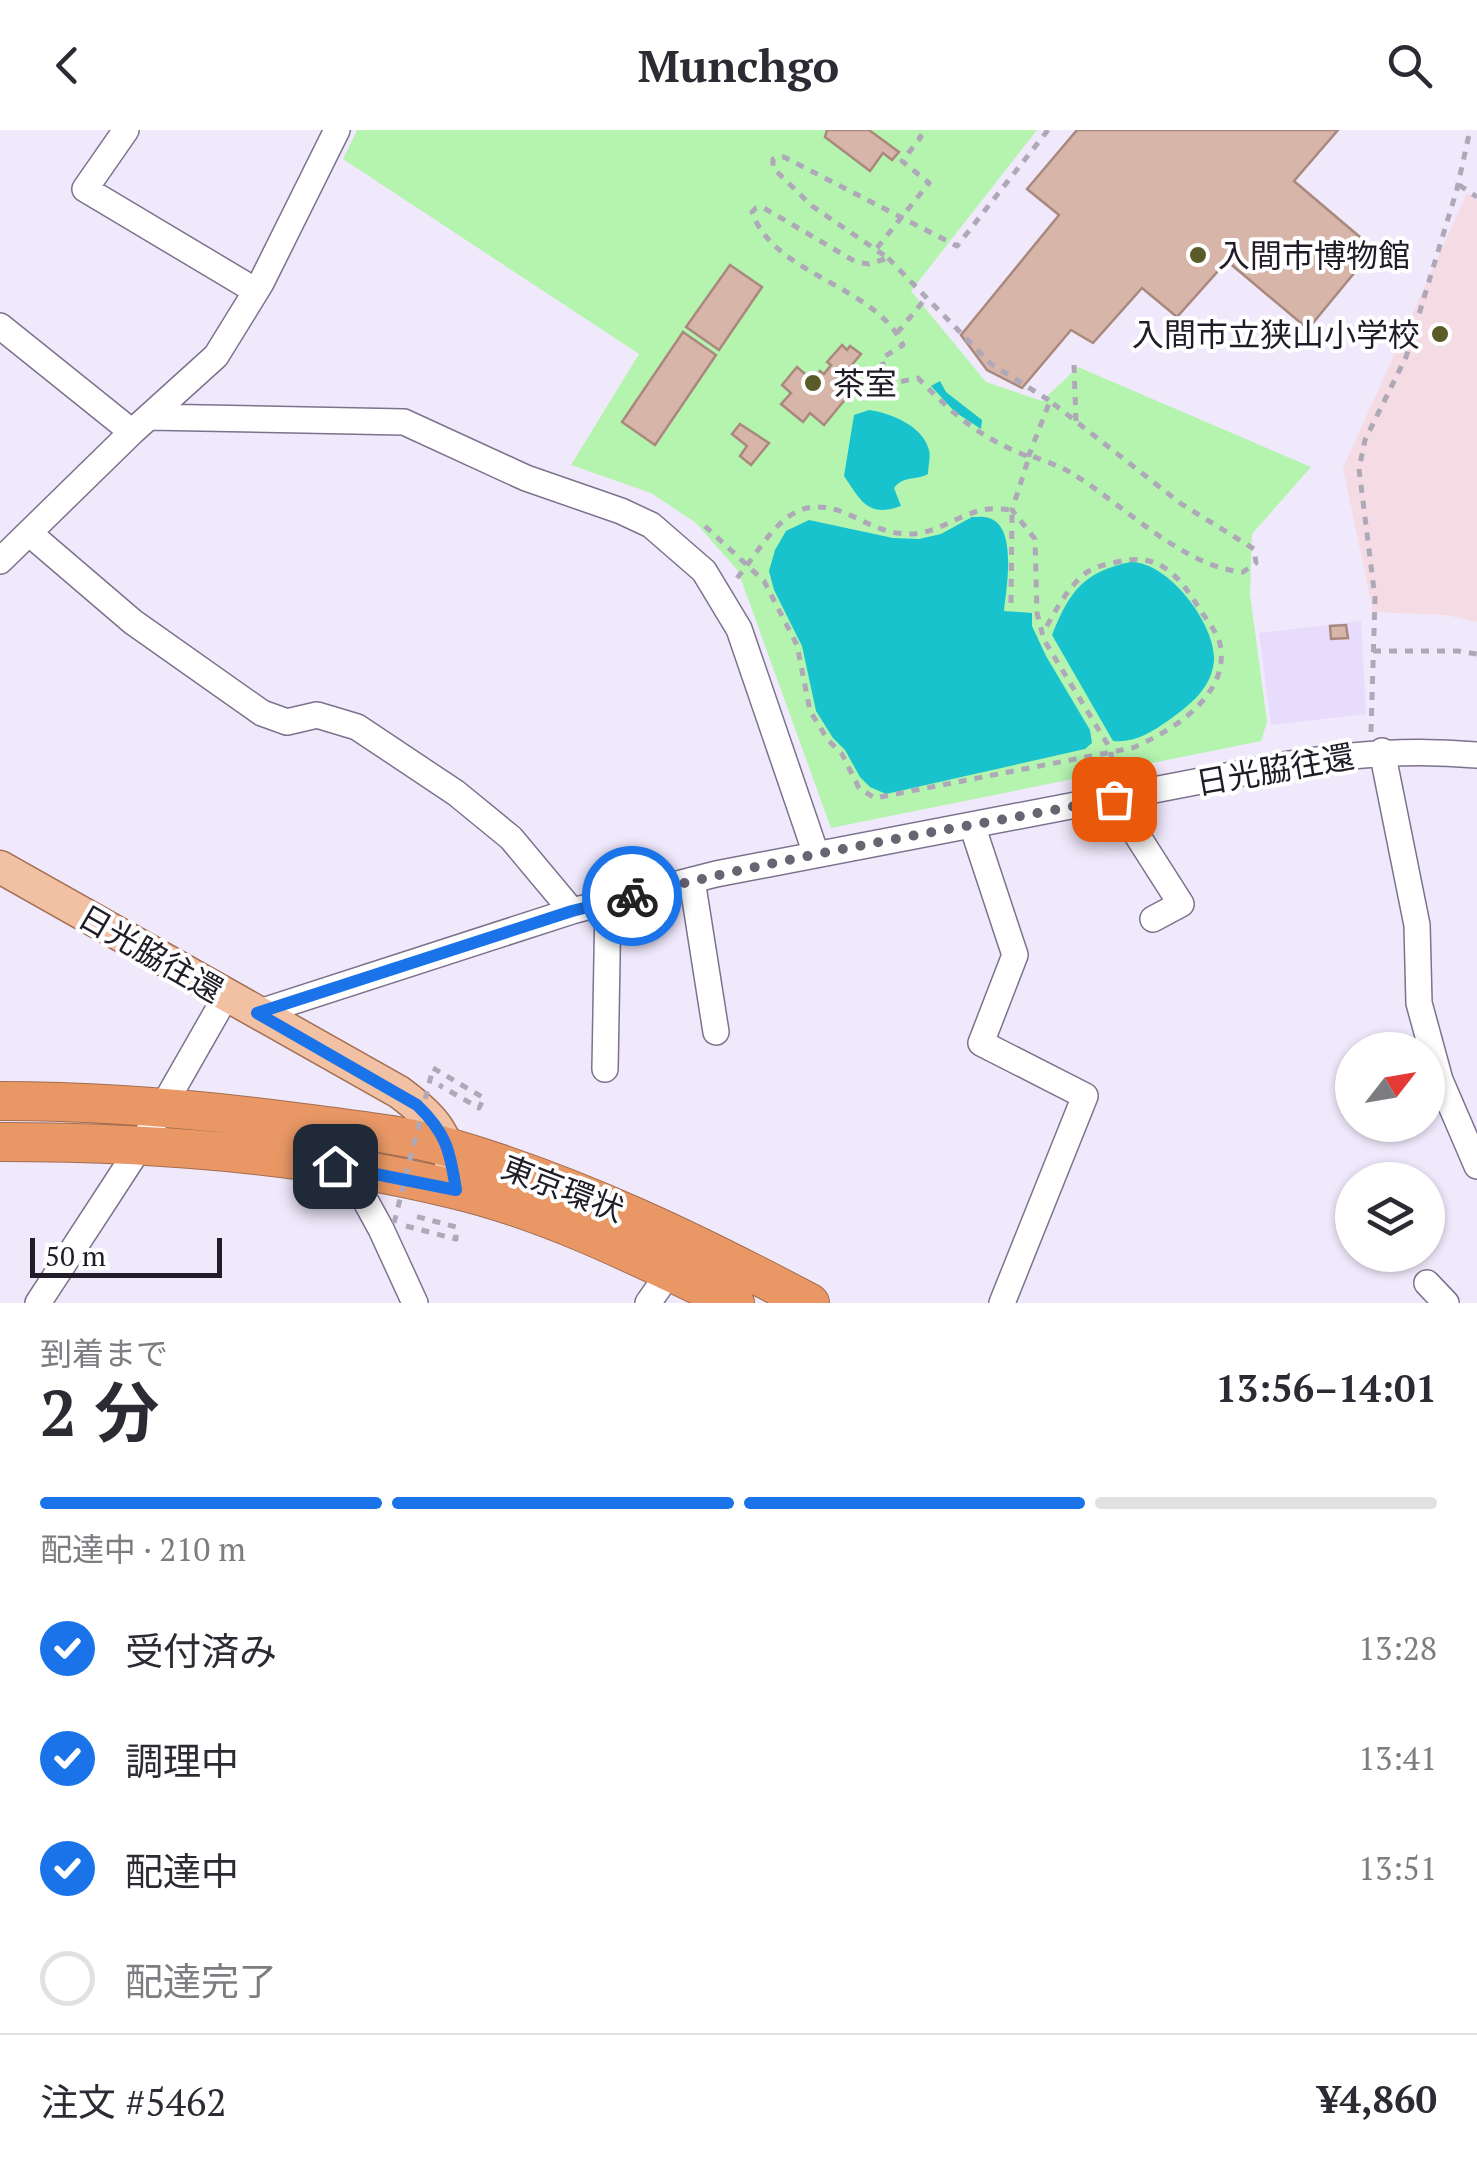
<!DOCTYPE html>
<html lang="ja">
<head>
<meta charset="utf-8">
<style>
	:root { --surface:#fff; --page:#f7f7f7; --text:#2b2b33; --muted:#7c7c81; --line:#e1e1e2; --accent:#1a73e8 }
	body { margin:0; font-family:"PT Serif","Noto Sans JP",serif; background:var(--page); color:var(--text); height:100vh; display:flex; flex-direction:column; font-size:38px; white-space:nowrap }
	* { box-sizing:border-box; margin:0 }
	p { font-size:32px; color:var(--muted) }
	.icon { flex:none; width:55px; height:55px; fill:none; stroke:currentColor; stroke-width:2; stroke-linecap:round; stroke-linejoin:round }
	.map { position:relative; height:1173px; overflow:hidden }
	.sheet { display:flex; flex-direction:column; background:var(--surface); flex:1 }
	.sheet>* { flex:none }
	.needle { width:65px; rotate:59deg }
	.controls { position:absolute; left:1335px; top:902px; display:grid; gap:20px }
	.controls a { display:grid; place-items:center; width:110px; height:110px; border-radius:50%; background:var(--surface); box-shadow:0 2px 8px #0004; font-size:50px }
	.scale { position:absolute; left:30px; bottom:25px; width:192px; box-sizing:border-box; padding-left:10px; border:5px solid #211d28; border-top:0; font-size:28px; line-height:35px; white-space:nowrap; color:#211d28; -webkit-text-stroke:8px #fff; paint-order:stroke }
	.pin { position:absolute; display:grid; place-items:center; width:85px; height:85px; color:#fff; margin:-42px; border-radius:20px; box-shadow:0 5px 15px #0006 }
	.courier { position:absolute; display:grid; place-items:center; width:100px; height:100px; margin:-50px; border:8px solid #1a73e8; border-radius:50%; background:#fff; color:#222; box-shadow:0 2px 12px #0007 }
	.overview em { font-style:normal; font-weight:700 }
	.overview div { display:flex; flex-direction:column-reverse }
	.overview { display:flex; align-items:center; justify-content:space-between; height:170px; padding:0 40px }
	h1 { font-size:65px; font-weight:700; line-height:75px }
	.bar { display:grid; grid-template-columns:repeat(4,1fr); gap:15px 10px; align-content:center; height:120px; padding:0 40px }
	.bar i { height:12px; border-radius:8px; background:var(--line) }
	.bar .on { background:var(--accent) }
	.bar p { grid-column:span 4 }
	.line { display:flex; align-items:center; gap:25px; padding:0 40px; border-top:2px solid var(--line) }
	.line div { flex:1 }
	ol { padding:0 40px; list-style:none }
	li { display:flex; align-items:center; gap:30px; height:110px }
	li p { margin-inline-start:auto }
	li .icon { padding:10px; border-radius:50%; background:var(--accent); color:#fff; stroke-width:4 }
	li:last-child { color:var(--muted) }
	li i { width:55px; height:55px; border:5px solid var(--line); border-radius:50% }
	header { display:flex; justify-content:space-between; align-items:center; height:130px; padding:0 40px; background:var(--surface); font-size:45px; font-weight:700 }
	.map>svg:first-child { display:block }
	.built { fill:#e7dcfb }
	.education { fill:#f5dbe3 }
	.green { fill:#b4f4af }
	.water { fill:#18c3ce }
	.building { fill:#d7b5a8; stroke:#a9897d; stroke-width:2.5 }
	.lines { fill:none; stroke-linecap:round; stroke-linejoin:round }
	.minor-casing { stroke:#7c728d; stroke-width:28 }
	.major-casing { stroke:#a36d50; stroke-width:35 }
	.highway-casing { stroke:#a36d50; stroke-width:40 }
	.path { stroke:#aea8b9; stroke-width:5; stroke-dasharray:8 8; stroke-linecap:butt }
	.minor { stroke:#fff; stroke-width:25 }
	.major { stroke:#f2c1a3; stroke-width:32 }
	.highway { stroke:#e99865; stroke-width:38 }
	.path-bridge { stroke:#aea8b9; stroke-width:5; stroke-dasharray:8 8; stroke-linecap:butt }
	.done { stroke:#696472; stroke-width:10; stroke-dasharray:0 18 }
	.route { stroke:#1a73e8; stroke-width:12 }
	.poi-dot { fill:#595b28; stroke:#fff; stroke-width:4 }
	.labels { text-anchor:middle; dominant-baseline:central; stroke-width:8; stroke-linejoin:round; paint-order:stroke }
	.poi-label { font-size:32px; fill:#211d28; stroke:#fff; text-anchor:start }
	.street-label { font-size:32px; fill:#211d28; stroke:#fff }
</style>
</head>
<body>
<header><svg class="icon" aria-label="back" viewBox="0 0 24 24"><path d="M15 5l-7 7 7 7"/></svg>Munchgo<svg class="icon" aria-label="search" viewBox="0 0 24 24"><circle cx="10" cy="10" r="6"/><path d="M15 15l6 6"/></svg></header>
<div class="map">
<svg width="1477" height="1173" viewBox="0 0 1477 1173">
	<rect width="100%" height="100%" fill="#f0e9fc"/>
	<path class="built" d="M1361 491 1366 584 1271 595 1259 503Z"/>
	<path class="education" d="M1467 63 1477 70V492L1446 485 1373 482 1343 338Z"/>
	<path class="green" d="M357 0H1037L911 161 986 252 1042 271 1078 237 1311 337 1252 404 1250 464 1267 592 1261 611 831 698 738 441 696 393 651 363 571 335 639 224 343 29Z"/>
	<path class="water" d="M940 251 946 262 982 290 981 299 955 282 931 256Z
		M869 280C891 283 923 296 929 320 931 326 928 337 928 344 915 351 904 345 894 358L901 376C868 388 861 371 844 346L854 285Z
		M972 387C978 387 983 386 989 388 1018 397 1006 459 1004 481L1032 483V496L1046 526 1090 600 1092 613 1085 619 886 664 870 657 860 647 845 620 833 608 816 581 802 516 774 460 769 441 775 420 786 401 809 390 893 408 919 409 941 404Z
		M1131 432C1169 432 1216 495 1214 530 1212 558 1190 575 1169 590 1152 602 1135 613 1113 611L1052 505C1069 462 1084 441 1131 432Z"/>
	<path class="building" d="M827 0H869L899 22 892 30 883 23 870 41 825 7Z
		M1077 0H1338L1294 51 1374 119 1308 199 1227 131 1177 187 1142 158 1093 213 1071 200 1022 258 987 240 961 205 1059 85 1027 59Z
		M730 135 762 157 719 220 686 197Z
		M683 202 716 225 655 315 622 292Z
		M842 215 847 220 850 216 861 224 839 250 852 261 824 295 810 283 803 292 781 274 791 263 782 255 797 237 812 250 820 241 824 244 831 235 827 232Z
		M740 294 769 313 751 335 740 326 747 316 732 304Z
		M1346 495 1348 508 1331 509 1330 496Z"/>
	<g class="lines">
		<g class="minor-casing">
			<path id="minor" d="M126 0 85 59 256 161
				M0 196 132 302
				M149 287 404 292 526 348 621 381 651 395 704 441 739 499 816 724
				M29 403 133 492 262 583 287 592 317 585 357 597 456 663 511 708 572 781
				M0 431 132 302 216 226 261 153 337 0
				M1382 621 1417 795 1419 873 1440 950 1477 1036
				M1114 669 1181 774 1153 789
				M972 695 1015 825 981 913 1085 966 1002 1173
				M692 750 716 902
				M257 883 572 781 716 744 1289 634C1357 624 1409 619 1477 625
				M605 939 608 772
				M347 1037 381 1099 415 1173
				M1427 1153 1446 1173
				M38 1173 141 1015 226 866
				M648 1173 669 1143"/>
		</g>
		<g class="major-casing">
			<path id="major" d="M0 737 399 962C442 994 448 1008 456 1059"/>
		</g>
		<g class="highway-casing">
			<path id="highway" d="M0 971C100 971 197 979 296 992 348 999 403 1004 454 1019 579 1056 695 1112 810 1173
				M0 1012C151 1012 306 1023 453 1059 551 1082 645 1130 735 1173"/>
		</g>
		<path class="path" d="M1048 0 957 116 784 27 773 29V38L812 76 888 128 869 134 856 132 764 78H756L752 82C774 146 876 155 903 215L882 228 884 240 894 253 918 248C955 286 979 307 1029 327L1012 380 1035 409 1037 483 1044 510 1111 620 1112 646
			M1459 55 1477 67
			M877 118 929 53 902 31 921 7 912 0
			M888 128 991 234 1050 271
			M897 203 926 168
			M1074 235 1076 291
			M1029 327V325L1050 271 1180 373 1254 419 1256 433 1243 442C1183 437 1124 375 1073 344 1060 336 1044 331 1029 325
			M705 396 764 451 797 515 810 581 828 610 842 624 859 658 875 668 1132 618C1171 602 1231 565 1220 514 1217 501 1204 487 1197 475 1177 443 1157 422 1117 432 1104 435 1092 437 1082 446 1065 462 1054 483 1043 503
			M737 448C770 408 789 357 850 385 869 394 887 404 909 404 936 404 956 386 982 380 991 378 1002 379 1012 380L1011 474
			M1373 521H1458L1477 524
			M1371 602 1375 468 1359 339 1365 310 1406 227 1457 59 1470 0
			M433 938 484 968 479 978 439 955
			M406 1096 456 1109V1097L411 1085"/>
		<use href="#minor" class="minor"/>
		<use href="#major" class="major"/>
		<use href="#highway" class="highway"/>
		<path class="path-bridge" d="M394 1093 433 938"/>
	</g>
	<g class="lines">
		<path class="done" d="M632 766C791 725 953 699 1114 669"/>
		<path class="route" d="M335 1036 456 1060C450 1020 446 1003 417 975L257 883 572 781 632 766"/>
	</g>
	<g class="poi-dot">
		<circle cx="1198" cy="125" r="10"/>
		<circle cx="1440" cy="204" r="10"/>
		<circle cx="813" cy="253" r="10"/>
	</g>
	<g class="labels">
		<g class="poi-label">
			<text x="1218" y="125">入間市博物館</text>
			<text x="1420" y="204" text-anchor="end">入間市立狭山小学校</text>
			<text x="833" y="253">茶室</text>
		</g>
		<g class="street-label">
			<text transform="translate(1275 639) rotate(-10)">日光脇往還</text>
			<text transform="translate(151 823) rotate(30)">日光脇往還</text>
			<text transform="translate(563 1058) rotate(21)">東京環状</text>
		</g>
	</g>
</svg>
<div class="controls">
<a><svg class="needle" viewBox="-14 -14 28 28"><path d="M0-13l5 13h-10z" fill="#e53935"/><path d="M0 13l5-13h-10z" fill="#7c7c81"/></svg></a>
<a><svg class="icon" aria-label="layers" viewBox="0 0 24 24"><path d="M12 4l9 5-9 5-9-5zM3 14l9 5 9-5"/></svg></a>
</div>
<div class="scale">50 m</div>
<div class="pin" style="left:1114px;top:669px;background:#ea580c"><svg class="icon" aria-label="bag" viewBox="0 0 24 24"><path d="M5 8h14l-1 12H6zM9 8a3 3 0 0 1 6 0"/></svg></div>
<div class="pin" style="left:335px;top:1036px;background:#1f2937"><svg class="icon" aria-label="home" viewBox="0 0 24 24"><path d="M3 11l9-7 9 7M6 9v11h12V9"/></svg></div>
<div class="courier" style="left:632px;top:766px"><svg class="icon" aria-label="bike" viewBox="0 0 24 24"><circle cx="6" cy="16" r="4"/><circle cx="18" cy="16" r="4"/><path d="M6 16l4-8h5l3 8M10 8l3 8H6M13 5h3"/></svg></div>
</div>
<section class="sheet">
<div class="overview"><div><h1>2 分</h1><p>到着まで</p></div><em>13:56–14:01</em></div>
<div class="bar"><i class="on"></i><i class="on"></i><i class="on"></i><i></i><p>配達中 · 210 m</p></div>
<ol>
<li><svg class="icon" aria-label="check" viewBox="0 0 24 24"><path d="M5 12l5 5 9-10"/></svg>受付済み<p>13:28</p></li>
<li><svg class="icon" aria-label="check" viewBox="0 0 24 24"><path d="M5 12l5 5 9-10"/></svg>調理中<p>13:41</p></li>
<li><svg class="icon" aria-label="check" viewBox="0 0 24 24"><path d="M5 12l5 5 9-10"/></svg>配達中<p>13:51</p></li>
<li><i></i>配達完了</li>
</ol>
<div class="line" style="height:130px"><div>注文 #5462</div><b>¥4,860</b></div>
</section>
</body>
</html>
